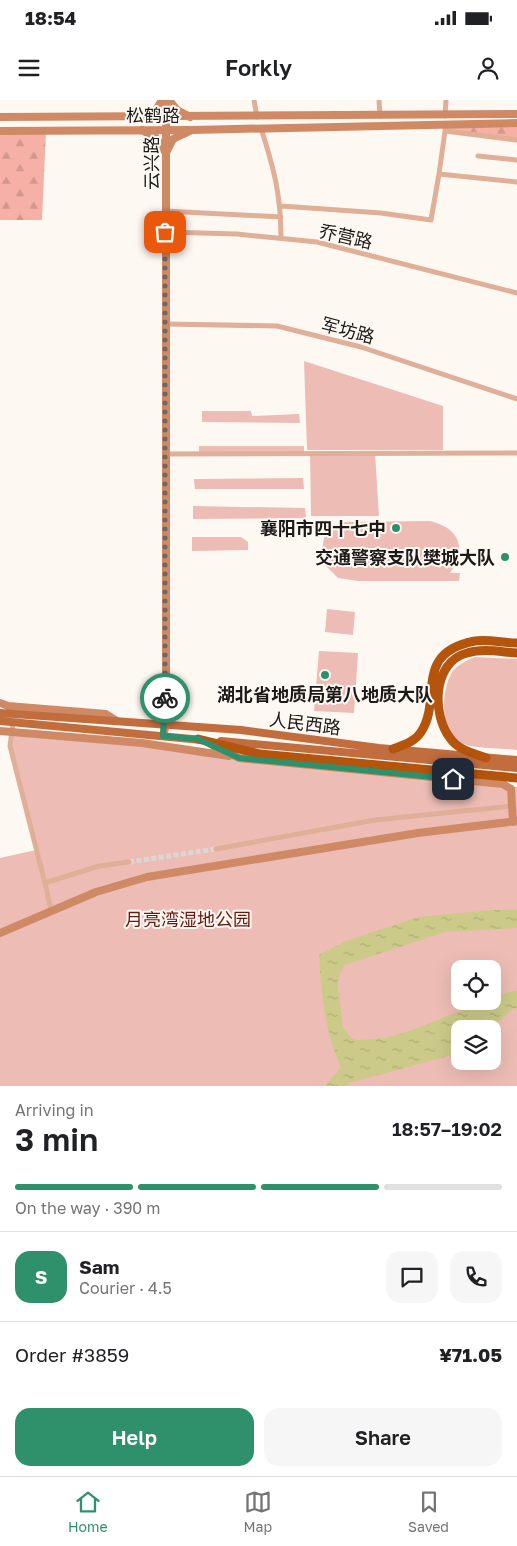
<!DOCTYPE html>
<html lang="en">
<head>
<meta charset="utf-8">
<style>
	:root { --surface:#fff; --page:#f6f6f6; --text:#202124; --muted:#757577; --line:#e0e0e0; --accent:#2e916c }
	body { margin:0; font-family:"Golos Text","Noto Sans SC",sans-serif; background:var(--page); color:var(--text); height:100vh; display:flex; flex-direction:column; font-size:19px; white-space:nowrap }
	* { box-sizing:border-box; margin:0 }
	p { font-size:16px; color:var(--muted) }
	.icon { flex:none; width:28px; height:28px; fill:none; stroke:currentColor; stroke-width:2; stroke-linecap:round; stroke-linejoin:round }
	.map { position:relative; height:986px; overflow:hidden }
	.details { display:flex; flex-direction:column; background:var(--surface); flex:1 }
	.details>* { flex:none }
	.fabs { position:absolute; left:451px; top:860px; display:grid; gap:10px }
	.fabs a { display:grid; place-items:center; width:50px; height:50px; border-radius:10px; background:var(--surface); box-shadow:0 5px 20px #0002; font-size:25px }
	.pin { position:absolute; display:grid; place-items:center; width:42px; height:42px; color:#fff; margin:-21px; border-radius:10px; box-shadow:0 2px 8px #0006 }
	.courier { position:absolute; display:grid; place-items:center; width:50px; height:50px; margin:-25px; border:4px solid #2e916c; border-radius:50%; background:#fff; color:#222; box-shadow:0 1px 6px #0007 }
	.headline em { font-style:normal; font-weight:600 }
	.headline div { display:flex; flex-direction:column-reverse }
	.headline { display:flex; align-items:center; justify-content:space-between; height:85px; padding:0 15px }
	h1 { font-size:32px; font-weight:600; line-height:38px }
	.bar { display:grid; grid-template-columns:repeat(4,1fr); gap:8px 5px; align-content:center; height:60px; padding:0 15px }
	.bar i { height:6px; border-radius:4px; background:var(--line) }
	.bar .active { background:var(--accent) }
	.bar p { grid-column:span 4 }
	.line { display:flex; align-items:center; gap:12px; padding:0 15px; border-top:1px solid var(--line) }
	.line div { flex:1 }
	.round { display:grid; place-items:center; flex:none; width:52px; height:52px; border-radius:15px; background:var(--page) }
	.button { display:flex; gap:10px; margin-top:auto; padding:10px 15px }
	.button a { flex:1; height:58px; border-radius:15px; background:var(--accent); color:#fff; font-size:20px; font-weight:600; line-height:58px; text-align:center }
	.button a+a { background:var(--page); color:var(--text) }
	.status { display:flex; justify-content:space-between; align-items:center; height:35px; padding:0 25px; background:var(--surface); direction:ltr }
	.status svg { height:14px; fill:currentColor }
	header { display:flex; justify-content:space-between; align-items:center; height:65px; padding:0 15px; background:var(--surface); font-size:22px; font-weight:600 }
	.tab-bar { display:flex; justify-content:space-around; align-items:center; height:70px; border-top:1px solid var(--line); background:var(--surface); font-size:14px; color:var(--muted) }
	.tab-bar a { display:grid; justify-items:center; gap:2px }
	.tab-bar .active { color:var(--accent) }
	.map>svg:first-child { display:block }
	.forest { fill:url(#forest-firs) }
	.park { fill:#edbdb5; fill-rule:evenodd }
	.water { fill:url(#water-ripples) }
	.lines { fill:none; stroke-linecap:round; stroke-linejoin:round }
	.street-tunnel { stroke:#dcd7d2; stroke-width:5; stroke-dasharray:5 2.5; stroke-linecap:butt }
	.street { stroke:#dfaf97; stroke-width:5 }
	.secondary { stroke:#cf8a65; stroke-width:8 }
	.primary { stroke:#c16d3e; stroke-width:8 }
	.highway { stroke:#b5540d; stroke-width:9 }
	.done { stroke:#6b6865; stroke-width:5; stroke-dasharray:0 9 }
	.route { stroke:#2e916c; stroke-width:6 }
	.poi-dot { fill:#2e916c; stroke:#fef8f3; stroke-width:2 }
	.labels { text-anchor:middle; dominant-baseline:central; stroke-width:4; stroke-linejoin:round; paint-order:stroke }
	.street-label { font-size:18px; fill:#1c1a19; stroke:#fef8f3 }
	.poi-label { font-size:18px; font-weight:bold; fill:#1c1a19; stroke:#fef8f3; text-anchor:end }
	.park-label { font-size:18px; fill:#691811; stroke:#fef8f3 }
</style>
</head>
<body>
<div class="status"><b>18:54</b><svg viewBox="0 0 49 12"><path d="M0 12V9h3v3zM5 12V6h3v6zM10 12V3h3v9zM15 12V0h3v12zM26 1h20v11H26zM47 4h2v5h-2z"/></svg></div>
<header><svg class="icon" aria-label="menu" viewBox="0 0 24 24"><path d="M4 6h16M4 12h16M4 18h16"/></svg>Forkly<svg class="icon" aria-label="person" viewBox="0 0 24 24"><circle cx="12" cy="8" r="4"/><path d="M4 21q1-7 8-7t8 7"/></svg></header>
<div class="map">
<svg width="517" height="986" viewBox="0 0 517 986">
	<defs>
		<pattern id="forest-firs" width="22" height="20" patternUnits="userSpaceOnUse" patternTransform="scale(1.25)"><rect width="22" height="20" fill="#f7b0a5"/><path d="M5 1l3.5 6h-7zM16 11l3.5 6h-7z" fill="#d3978d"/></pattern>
		<pattern id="water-ripples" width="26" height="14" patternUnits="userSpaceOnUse" patternTransform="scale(1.25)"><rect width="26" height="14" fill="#ccca88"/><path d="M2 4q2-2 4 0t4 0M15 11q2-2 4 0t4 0" fill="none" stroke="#afad75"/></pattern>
	</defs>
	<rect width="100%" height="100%" fill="#fef8f3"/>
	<path class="forest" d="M446 24H517V40L445 31Z
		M0 31H46L42 120H0Z"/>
	<path class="park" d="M304 261 443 306V350H307Z
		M202 311H251L252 316 299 314 300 323 202 322Z
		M199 346H304V353L199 354Z
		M310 353H375L379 416H311Z
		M303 378 304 389H195L194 379Z
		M193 406 305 408 306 418 193 419Z
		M430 421C459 428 468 448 450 473H460L459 481H358L338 478 324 464 322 450 324 438 332 427 343 422Z
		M192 437H241L248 442V450L192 451Z
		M327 509 355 512 353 535 325 532Z
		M319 551 358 553 354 613 314 611Z
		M475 557 517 559V650C500 648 479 649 463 644 439 635 441 593 451 574 456 565 466 561 475 557Z
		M12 632 166 647 517 687V986H0V758L36 750 10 646ZM460 869H492V901H460ZM460 929H492V961H460Z"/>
	<path class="water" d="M492 810H517V828L445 832 345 865 339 875 338 885 343 927 351 938 358 940 386 938 407 932 485 901H492L493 898 508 892 517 891V908L512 909 491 929H460V953L349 983 347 986H325L341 967C325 933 321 893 319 855L346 841 418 817Z"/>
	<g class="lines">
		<path class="street-tunnel" d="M129 762 216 749"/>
		<path class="street" d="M254 0 257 17
			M379 0 380 16
			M445 16 446 0
			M446 24 439 74 517 82
			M261 28C274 69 281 95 281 138
			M445 31 517 40
			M478 56 517 60
			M281 106 381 113 431 120 439 74
			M165 111 281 117
			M165 132 237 134 317 142 517 193
			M165 224 277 226 361 247 517 299
			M165 354 517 353
			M13 622 10 646 45 783 99 766 129 762
			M216 749 375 720 513 706
			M45 783 51 810"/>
		<path class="secondary" d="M169 0 177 10 190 17
			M144 16 156 10 162 0
			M0 17 517 14
			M142 30 156 38 166 53 173 39 190 31
			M0 31 192 30 517 23
			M0 603 8 606 106 614 117 621
			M0 631 142 643 229 656
			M163 636 166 624V0
			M212 645 239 658 503 684 511 689 513 722
			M0 833 96 792 147 777 418 733 517 721"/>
		<path class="primary" d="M0 613 241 630 379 648 517 660
			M0 621 202 640
			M221 641 517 668"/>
		<path class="highway" d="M198 639 260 654 517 678
			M393 649C403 645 415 642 421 632 443 599 412 553 475 541 488 539 504 543 517 543
			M486 658C473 653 458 650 450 638 432 615 432 562 467 553 483 548 501 552 517 553"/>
	</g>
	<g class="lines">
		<path class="done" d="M165 132V598"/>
		<path class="route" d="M165 598 163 636 198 639 239 658 453 679"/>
	</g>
	<g class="poi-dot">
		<circle cx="396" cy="428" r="5"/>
		<circle cx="505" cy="457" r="5"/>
		<circle cx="325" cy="575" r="5"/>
	</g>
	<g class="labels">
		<g class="street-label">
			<text x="153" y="15">松鹤路</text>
			<text transform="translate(151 63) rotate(-90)">云兴路</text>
			<text transform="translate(346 136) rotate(13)">乔营路</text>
			<text transform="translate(348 230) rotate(15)">军坊路</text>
			<text transform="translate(305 623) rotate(7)">人民西路</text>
		</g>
		<g class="poi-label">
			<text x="386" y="428">襄阳市四十七中</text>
			<text x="495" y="457">交通警察支队樊城大队</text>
			<text x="325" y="594" text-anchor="middle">湖北省地质局第八地质大队</text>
		</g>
		<g class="park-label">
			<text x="188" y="819">月亮湾湿地公园</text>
		</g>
	</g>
</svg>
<div class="fabs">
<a><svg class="icon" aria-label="locate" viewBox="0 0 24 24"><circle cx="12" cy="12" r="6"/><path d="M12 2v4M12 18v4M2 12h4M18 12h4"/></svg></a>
<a><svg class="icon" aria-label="layers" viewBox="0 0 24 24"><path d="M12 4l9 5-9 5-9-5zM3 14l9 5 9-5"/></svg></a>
</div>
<div class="pin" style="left:165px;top:132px;background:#ea580c"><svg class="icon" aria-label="bag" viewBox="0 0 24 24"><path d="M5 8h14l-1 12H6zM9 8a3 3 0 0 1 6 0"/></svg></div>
<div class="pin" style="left:453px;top:679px;background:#1f2937"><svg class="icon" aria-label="home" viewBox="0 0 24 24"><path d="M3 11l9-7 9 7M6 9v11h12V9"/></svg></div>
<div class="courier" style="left:165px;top:598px"><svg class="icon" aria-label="bike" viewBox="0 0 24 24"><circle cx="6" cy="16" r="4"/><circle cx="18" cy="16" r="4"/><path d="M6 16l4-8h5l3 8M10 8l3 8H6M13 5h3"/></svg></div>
</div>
<section class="details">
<div class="headline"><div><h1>3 min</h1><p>Arriving in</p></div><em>18:57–19:02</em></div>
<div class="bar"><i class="active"></i><i class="active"></i><i class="active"></i><i></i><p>On the way · 390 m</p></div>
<div class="line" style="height:90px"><b class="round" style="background:var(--accent);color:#fff">S</b><div><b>Sam</b><p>Courier · 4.5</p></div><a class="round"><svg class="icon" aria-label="chat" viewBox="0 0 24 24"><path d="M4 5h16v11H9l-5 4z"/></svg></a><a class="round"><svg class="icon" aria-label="phone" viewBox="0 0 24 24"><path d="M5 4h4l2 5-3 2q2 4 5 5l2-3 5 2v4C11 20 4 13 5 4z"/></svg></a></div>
<div class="line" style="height:65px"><div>Order #3859</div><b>¥71.05</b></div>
<div class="button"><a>Help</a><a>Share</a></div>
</section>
<nav class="tab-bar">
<a class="active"><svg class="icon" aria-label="home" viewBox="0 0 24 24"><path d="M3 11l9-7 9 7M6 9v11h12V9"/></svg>Home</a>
<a><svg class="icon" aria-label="map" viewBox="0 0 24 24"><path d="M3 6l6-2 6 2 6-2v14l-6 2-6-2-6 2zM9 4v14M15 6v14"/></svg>Map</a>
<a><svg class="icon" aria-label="saved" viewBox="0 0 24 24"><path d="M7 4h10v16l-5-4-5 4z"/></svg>Saved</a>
</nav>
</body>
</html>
